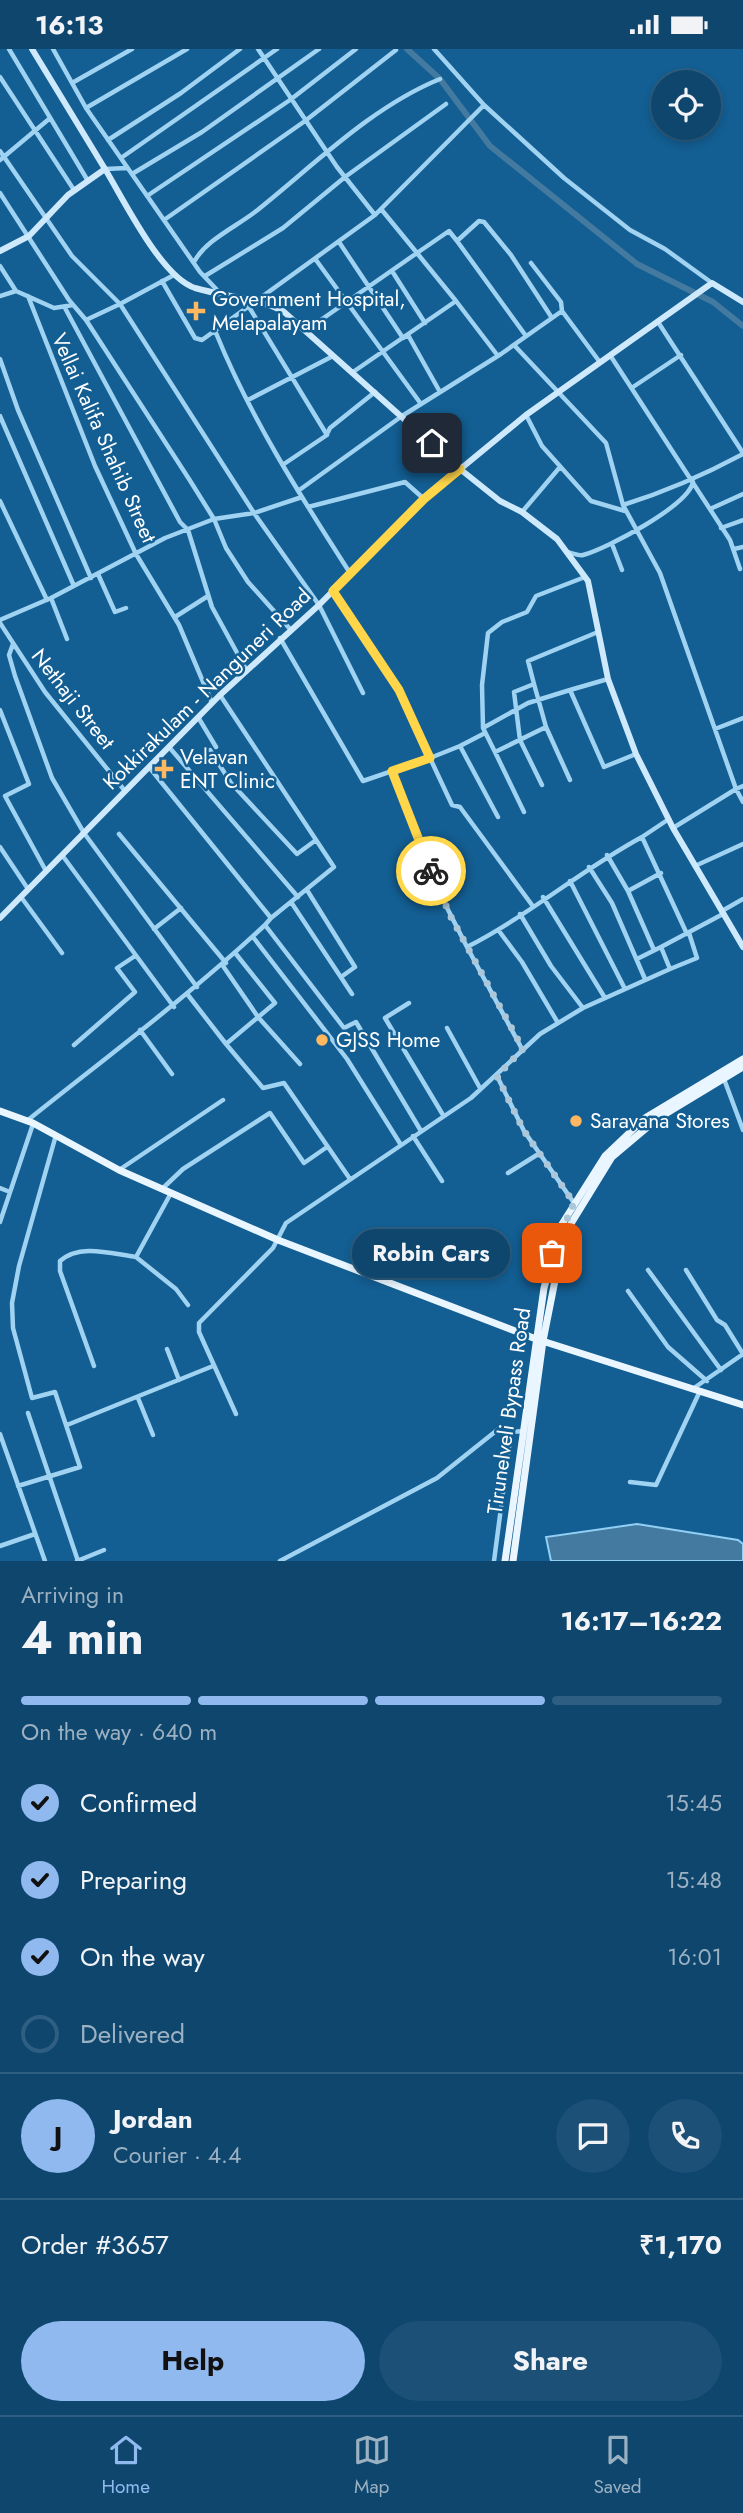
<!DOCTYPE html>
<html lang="en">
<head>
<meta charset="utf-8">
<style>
	:root { --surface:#0e466e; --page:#1c5076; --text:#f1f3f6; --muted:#9bb1c2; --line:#2e5e81; --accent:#90b9f0 }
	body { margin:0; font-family:Jost,sans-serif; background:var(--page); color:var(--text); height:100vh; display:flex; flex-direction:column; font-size:26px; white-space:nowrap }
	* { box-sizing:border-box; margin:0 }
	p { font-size:23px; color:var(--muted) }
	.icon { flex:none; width:38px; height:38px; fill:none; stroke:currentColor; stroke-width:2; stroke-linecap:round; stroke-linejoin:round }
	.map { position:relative; height:1512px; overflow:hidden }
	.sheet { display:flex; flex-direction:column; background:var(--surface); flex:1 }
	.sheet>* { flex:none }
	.controls { position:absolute; left:651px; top:21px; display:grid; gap:14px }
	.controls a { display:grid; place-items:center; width:70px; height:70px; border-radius:50%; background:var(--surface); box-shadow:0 4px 10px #0003,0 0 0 2px var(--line); font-size:35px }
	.pin { position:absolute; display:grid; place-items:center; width:60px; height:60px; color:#fff; margin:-30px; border-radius:14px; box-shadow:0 4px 10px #0006 }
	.courier { position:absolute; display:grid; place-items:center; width:70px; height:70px; margin:-35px; border:5px solid #ffd54a; border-radius:50%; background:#fff; color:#222; box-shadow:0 2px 9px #0007 }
	.bubble { position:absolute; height:49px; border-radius:24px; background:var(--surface); box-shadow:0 4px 10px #0003,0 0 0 2px var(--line); font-size:23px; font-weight:700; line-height:49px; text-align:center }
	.overview em { font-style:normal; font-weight:700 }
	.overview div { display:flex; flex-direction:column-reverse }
	.overview { display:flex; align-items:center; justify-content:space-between; height:119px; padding:0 21px }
	h1 { font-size:46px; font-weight:700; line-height:52px }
	.bar { display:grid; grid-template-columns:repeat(4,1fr); gap:10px 7px; align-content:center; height:84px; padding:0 21px }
	.bar i { height:9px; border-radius:5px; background:var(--line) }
	.bar .active { background:var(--accent) }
	.bar p { grid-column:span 4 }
	.line { display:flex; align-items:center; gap:18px; padding:0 21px; border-top:2px solid var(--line) }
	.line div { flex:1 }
	.round { display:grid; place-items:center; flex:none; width:74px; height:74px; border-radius:37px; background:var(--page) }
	ol { padding:0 21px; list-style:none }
	li { display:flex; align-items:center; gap:21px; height:77px }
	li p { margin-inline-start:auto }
	li .icon { padding:7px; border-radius:50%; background:var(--accent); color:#111; stroke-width:4 }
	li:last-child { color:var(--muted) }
	li i { width:38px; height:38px; border:4px solid var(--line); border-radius:50% }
	.action { display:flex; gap:14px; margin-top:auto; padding:14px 21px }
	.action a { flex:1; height:80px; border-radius:42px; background:var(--accent); color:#111; font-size:28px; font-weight:700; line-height:80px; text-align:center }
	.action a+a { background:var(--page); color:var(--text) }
	.status { display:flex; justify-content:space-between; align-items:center; height:49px; padding:0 35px; background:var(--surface); direction:ltr }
	.status svg { height:19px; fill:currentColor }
	.tab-bar { display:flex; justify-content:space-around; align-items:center; height:98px; border-top:2px solid var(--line); background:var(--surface); font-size:19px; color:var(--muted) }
	.tab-bar a { display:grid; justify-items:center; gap:4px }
	.tab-bar .active { color:var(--accent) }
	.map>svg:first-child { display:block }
	.water { fill:#447a9f; stroke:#91cff5; stroke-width:2 }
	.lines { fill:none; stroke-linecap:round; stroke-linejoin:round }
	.canal { stroke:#447a9f; stroke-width:6 }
	.street { stroke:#a0d2f2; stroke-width:4.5 }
	.secondary { stroke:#cee9fc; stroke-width:6 }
	.primary { stroke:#eaf6ff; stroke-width:7 }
	.done { stroke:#acc7d9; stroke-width:7; stroke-dasharray:0 12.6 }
	.route { stroke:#ffd54a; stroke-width:9 }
	.poi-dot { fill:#ffb860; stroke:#135e92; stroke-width:2.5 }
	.labels { text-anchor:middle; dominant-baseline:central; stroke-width:5; stroke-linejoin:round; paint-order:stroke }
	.poi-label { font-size:21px; fill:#fff; stroke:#135e92; text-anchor:start }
	.street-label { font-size:21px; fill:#fff; stroke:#135e92 }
</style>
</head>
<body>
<div class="status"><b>16:13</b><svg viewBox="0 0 49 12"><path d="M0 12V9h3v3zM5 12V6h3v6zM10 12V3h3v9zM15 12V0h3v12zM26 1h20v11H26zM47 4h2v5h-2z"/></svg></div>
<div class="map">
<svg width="743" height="1512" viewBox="0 0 743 1512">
	<rect width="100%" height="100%" fill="#135e92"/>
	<path class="water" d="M637 1475 738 1491 743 1495V1512H551L546 1488Z"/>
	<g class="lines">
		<path class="canal" d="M407 0 440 30 490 97 637 215 713 253 743 277"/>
		<path class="street" d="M9 0 88 132
			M53 0 86 59 200 223 219 243
			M258 0 337 118 375 166
			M434 0 484 56 564 129 630 181 665 200 712 234
			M0 28 74 141
			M72 34 132 0
			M86 59 187 0
			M108 91 181 44 240 0
			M0 102 72 207 120 255 86 271 69 251 0 144
			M121 109 277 0
			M0 111 49 70
			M105 120 127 119
			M132 125 202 83 319 0
			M147 147 290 51 356 0
			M381 160 417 204 449 182 457 192 479 172 484 173 511 206 552 269
			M164 171 305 72 396 1
			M457 192 526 287
			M339 193 403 289 408 286 440 343
			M316 211 421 355
			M194 213C206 191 234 179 255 163 313 117 371 58 440 30
			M531 214 561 253 562 262
			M0 217 16 242 54 259 73 256
			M392 222 425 274
			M174 226 120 255 254 464 319 556 363 644
			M205 227 283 179 345 128 446 55
			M162 232 195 289 202 291 375 166 484 56
			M0 247 16 242
			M28 247 95 417 136 505 179 576 212 654
			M249 258 327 386 284 415
			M65 259 180 473 188 481 212 558 247 622
			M86 271 189 430 214 470 226 499 248 533 290 580
			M658 273 743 404
			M305 282 417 204 456 252
			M216 284C250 368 301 448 350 524
			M514 296 606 394 623 456 660 524 736 740 743 737
			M610 306 730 491 740 520
			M0 310 18 361 91 529
			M353 323 456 252 498 307
			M633 338 681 306
			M248 351 333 307
			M526 366 542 397 591 452 625 462
			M0 367 74 537
			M327 385 330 379 375 343
			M298 442 402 367 501 305 562 262 599 312
			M0 452 47 551
			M623 456C665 443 704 426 743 405
			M308 458 405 433 424 450
			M710 460 743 445
			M522 463 560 418
			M721 479 743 471
			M612 495 622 521
			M734 500 743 498
			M567 503C572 504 579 507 583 506 606 500 688 457 693 433
			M98 525 115 563 126 559
			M333 543 399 641 430 709 460 697
			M51 549 67 590
			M175 568 208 547
			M0 571 51 549 165 489 214 470 254 464 302 448
			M0 574 45 643 125 742
			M280 589 363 732 430 709 452 756 460 758 532 856
			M13 595 9 606 15 627 52 729 84 784 197 938
			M534 635 546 678
			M570 641 608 630
			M220 646 334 818 271 869
			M0 661 29 735 5 747 46 822
			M198 668 216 698
			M483 679 482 636 488 584 502 573 527 563 536 547 585 528
			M715 680 743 669
			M485 684 460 697 498 768
			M169 698 298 848
			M210 701 231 734 297 805 316 791
			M495 703 524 763
			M149 718 271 869 265 876
			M392 722 440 845 467 898
			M570 731 546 678 495 703 483 679 528 654 570 641 604 718 636 705
			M542 736 520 691 514 643 534 635 528 612 598 583
			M669 770 642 788 687 885
			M673 779 736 740 743 753
			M119 785 226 914
			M0 798 28 840
			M62 806 174 958
			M607 806 628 842
			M695 817 743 795
			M589 818 612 854 645 930
			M570 832 625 940
			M307 841 355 918 341 928
			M21 848 62 904
			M543 848 605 949
			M291 853 352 945
			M722 862 743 850
			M520 865 551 917 583 959
			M154 880 181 859
			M499 882 522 913 558 974
			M253 888 347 1010 401 1096
			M654 901 628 842 661 824
			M637 910 661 898
			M223 917 258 968 300 1015
			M670 920 697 909 689 884
			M188 946 226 995 275 954 236 905
			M409 954 385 969 443 1066
			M447 979 480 1039
			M140 981 172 1025
			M226 995 263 1039 284 1034 350 1130
			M74 996 135 943 117 919 135 907
			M522 1000 467 898C528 867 581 821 642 788
			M497 1027 524 1082 574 1154
			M724 1030 743 1081
			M28 1071C108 1007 190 946 265 876L344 979 356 973 421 1082
			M413 1087 442 1132
			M119 1121 223 1051
			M508 1124 540 1104
			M0 1139 10 1143
			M163 1139 183 1120 270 1064 304 1114 327 1098
			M0 1173 33 1075
			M136 1208 176 1240 188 1256
			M648 1221 721 1321
			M686 1221 717 1271 725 1276 743 1305
			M628 1242 668 1298 707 1332
			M167 1300 179 1331
			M94 1317 60 1222V1212C80 1194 112 1205 136 1208L171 1144
			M694 1339 743 1305
			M138 1349 153 1386
			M28 1364 78 1512
			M236 1365 199 1283V1274L273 1199 286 1174 471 1049 540 985 583 959 670 920 661 898 723 865
			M67 1376 213 1317
			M0 1385 45 1512
			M630 1433 656 1436 700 1342
			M18 1437 80 1418 55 1343 32 1349 13 1279 12 1254 19 1217 56 1086
			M0 1497 35 1485
			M77 1512 104 1501
			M280 1512 437 1429 501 1378 511 1383 524 1382
			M494 1512 511 1383"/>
		<path class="secondary" d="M32 0 105 120
			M0 202 29 187 68 146 105 120C124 151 161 228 195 239 226 248 254 248 283 262L460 420 500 452 522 463 557 490 588 532 608 630 636 705 673 779 743 898
			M0 869 220 646 319 556 424 450 526 366 712 234 743 253"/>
		<path class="primary" d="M0 1062 33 1074 119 1121 278 1191 536 1290 743 1356
			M505 1512 544 1239 562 1175 605 1107 645 1069 743 1010
			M513 1512 543 1292 564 1186 612 1108 657 1070 743 1018"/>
	</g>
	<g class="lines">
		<path class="done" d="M431 822 451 868 523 1000 497 1027 524 1082 574 1154 552 1204"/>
		<path class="route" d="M431 822 392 722 430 709 399 641 333 542 424 450 460 420 432 394"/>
	</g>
	<g class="poi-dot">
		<path d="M192.5 251.5h7v7h7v7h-7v7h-7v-7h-7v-7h7z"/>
		<path d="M160.5 709.5h7v7h7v7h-7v7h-7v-7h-7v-7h7z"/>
		<circle cx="322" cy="991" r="7"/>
		<circle cx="576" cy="1072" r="7"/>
	</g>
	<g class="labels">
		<g class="poi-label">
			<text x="212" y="250">Government Hospital,<tspan x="212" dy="24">Melapalayam</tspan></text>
			<text x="180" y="708">Velavan<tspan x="180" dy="24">ENT Clinic</tspan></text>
			<text x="336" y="991">GJSS Home</text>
			<text x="590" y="1072">Saravana Stores</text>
		</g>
		<g class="street-label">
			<text transform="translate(104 389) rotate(66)">Vellai Kalifa Shahib Street</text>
			<text transform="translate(207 640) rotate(-44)">Kokkirakulam - Nanguneri Road</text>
			<text transform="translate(73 650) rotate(52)">Nethaji Street</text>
			<text transform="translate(509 1362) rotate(-82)">Tirunelveli Bypass Road</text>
		</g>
	</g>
</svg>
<div class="controls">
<a><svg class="icon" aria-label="locate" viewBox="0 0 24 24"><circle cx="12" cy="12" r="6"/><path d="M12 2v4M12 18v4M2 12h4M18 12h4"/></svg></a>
</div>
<div class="pin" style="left:552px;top:1204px;background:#ea580c"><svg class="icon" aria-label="bag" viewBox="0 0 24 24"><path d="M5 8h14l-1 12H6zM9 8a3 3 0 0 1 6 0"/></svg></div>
<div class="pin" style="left:432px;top:394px;background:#1f2937"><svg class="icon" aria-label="home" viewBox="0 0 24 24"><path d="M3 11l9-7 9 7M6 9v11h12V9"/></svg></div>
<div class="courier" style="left:431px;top:822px"><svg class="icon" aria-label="bike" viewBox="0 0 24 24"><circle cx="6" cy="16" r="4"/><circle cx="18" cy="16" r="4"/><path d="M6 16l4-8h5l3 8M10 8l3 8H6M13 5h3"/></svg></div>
<div class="bubble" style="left:352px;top:1180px;width:158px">Robin Cars</div>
</div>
<section class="sheet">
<div class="overview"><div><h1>4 min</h1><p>Arriving in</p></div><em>16:17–16:22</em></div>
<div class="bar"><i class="active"></i><i class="active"></i><i class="active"></i><i></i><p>On the way · 640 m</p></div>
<ol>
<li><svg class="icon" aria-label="check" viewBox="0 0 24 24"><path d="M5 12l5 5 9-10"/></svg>Confirmed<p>15:45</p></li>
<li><svg class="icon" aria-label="check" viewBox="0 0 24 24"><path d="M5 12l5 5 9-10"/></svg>Preparing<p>15:48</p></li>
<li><svg class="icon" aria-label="check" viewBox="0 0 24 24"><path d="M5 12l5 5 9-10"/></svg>On the way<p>16:01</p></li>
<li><i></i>Delivered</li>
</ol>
<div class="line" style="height:126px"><b class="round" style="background:var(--accent);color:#111">J</b><div><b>Jordan</b><p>Courier · 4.4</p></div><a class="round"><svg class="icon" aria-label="chat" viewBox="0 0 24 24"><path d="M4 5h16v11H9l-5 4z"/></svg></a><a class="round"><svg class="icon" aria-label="phone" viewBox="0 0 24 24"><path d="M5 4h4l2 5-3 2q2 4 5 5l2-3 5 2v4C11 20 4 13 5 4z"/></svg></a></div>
<div class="line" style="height:91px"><div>Order #3657</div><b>₹1,170</b></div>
<div class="action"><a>Help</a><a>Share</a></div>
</section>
<nav class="tab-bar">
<a class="active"><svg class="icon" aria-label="home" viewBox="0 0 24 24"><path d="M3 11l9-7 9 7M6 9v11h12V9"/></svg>Home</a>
<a><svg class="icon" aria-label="map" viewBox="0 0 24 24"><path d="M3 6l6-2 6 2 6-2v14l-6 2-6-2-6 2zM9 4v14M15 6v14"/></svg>Map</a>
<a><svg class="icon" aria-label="saved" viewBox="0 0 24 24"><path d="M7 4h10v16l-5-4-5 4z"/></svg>Saved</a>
</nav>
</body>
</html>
